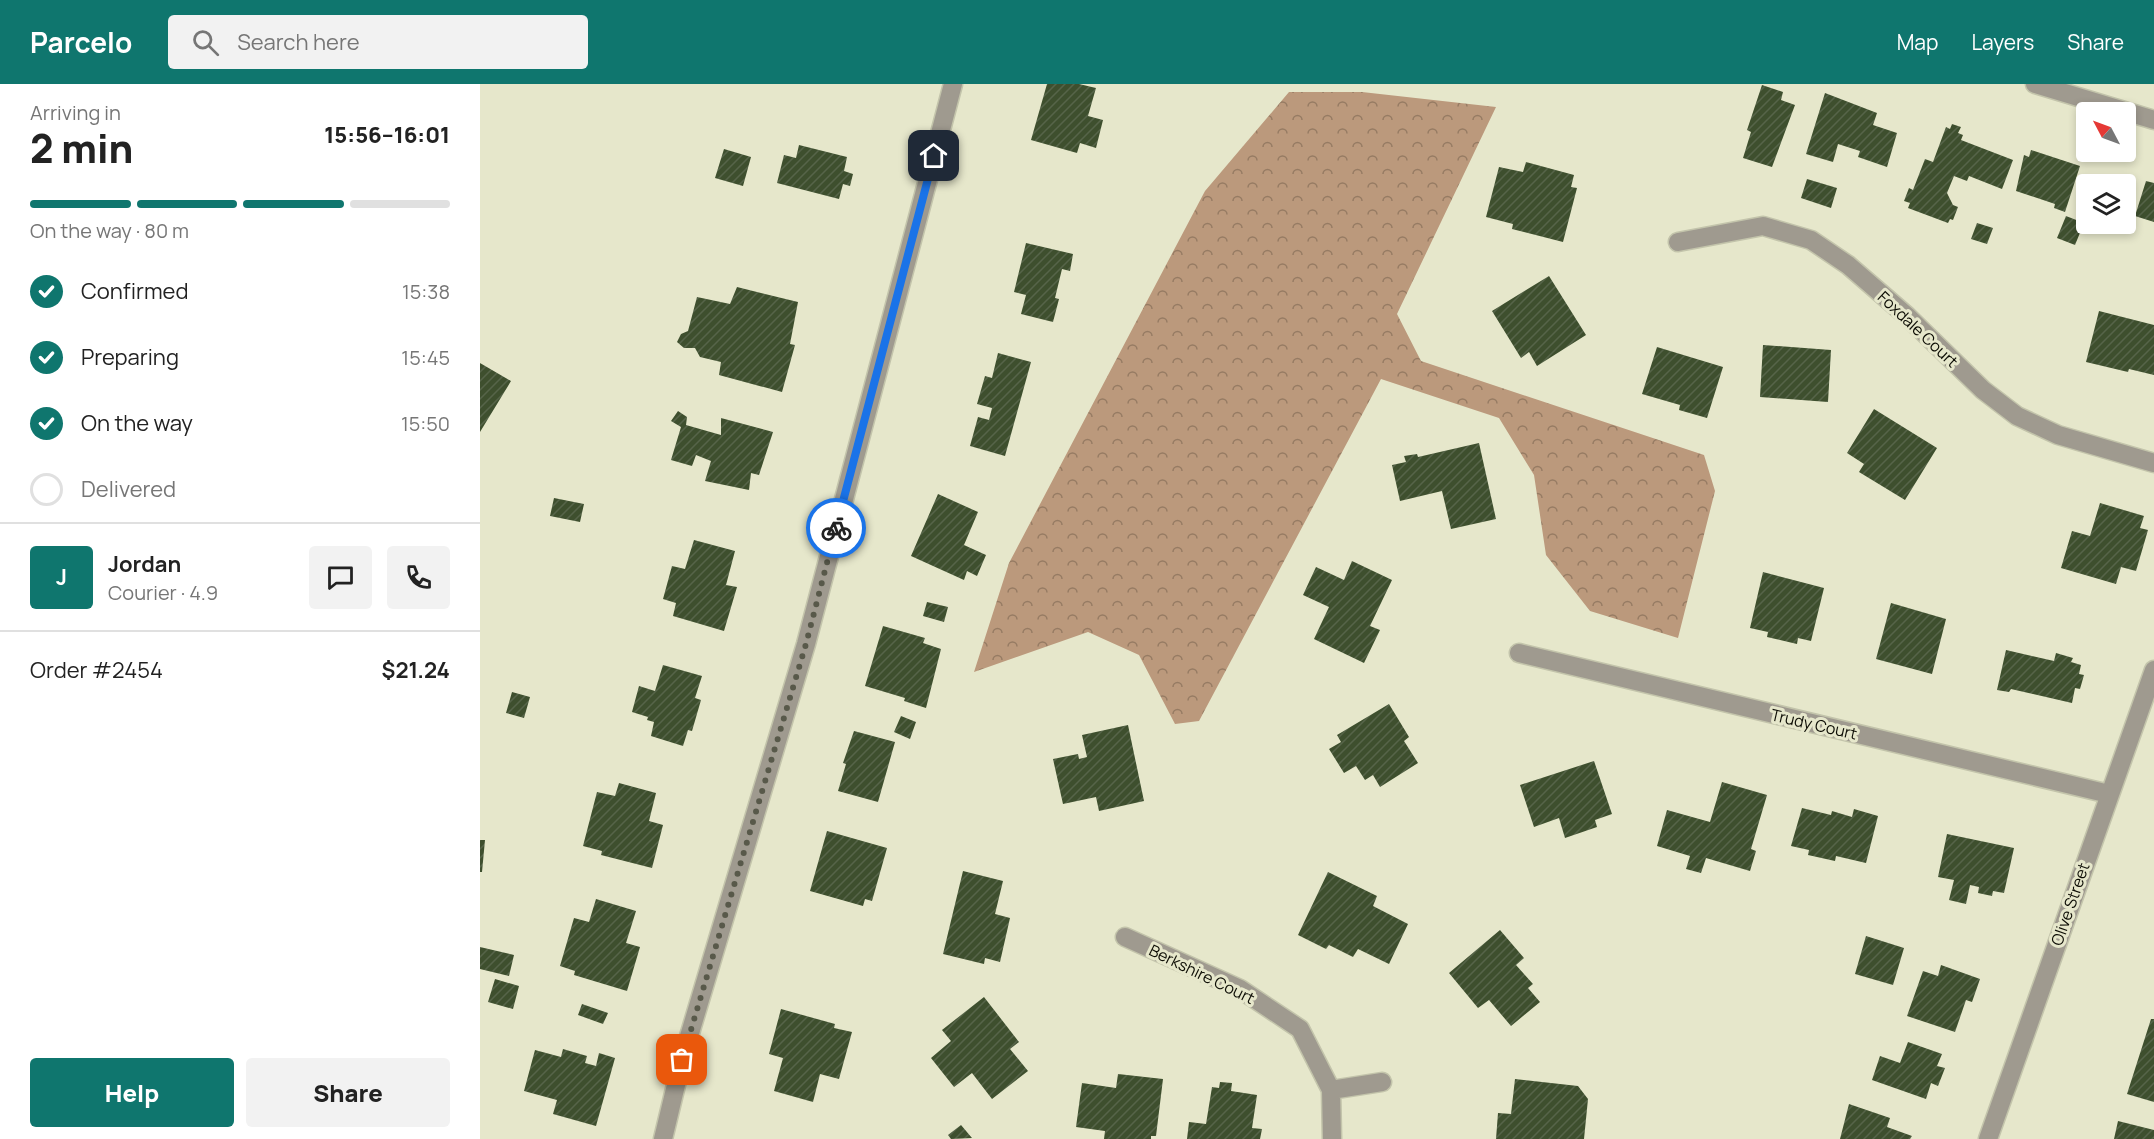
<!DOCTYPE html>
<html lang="en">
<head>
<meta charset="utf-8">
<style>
	:root { --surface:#fff; --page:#f2f2f2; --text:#222; --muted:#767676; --line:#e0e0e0; --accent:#0f766e }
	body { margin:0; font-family:Manrope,sans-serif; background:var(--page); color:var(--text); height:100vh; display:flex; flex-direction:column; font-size:22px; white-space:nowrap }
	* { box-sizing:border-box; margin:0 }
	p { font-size:20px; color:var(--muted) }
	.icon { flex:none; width:33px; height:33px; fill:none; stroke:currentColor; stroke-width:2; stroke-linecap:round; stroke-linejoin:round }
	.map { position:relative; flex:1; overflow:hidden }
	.side { display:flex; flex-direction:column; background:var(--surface); width:480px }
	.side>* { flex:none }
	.needle { width:39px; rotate:311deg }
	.buttons { position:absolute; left:1596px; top:18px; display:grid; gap:12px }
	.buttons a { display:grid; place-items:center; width:60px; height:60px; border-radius:6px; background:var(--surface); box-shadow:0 3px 9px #0003; font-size:30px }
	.pin { position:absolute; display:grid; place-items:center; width:51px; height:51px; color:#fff; margin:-26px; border-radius:12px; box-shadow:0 3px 9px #0006 }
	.courier { position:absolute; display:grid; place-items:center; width:60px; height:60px; margin:-30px; border:4px solid #1a73e8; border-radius:50%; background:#fff; color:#222; box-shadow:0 2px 8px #0007 }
	.head em { font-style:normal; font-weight:800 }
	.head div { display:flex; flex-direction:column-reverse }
	.head { display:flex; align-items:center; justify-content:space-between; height:102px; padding:0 30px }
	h1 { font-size:39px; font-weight:800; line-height:45px }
	.bar { display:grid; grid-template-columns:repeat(4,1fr); gap:9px 6px; align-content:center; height:72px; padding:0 30px }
	.bar i { height:8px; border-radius:4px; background:var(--line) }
	.bar .active { background:var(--accent) }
	.bar p { grid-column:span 4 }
	.line { display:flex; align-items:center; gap:15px; padding:0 30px; border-top:2px solid var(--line) }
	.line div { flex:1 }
	.round { display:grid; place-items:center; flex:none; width:63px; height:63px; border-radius:6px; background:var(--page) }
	ol { padding:0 30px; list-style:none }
	li { display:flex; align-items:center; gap:18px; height:66px }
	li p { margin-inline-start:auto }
	li .icon { padding:6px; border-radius:50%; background:var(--accent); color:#fff; stroke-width:4 }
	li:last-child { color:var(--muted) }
	li i { width:33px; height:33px; border:3px solid var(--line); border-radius:50% }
	.cta { display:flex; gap:12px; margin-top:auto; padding:12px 30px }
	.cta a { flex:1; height:69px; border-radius:6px; background:var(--accent); color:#fff; font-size:24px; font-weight:800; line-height:69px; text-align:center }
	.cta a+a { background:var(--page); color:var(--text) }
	header { display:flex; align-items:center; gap:36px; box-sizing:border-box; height:84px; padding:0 30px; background:var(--accent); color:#fff }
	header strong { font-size:28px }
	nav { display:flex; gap:33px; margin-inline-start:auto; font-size:21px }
	.search { width:420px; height:54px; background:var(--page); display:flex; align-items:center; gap:15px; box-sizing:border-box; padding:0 21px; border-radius:6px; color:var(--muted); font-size:22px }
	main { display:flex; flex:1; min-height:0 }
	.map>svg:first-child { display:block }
	.forest { fill:url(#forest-crowns) }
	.building { fill:url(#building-hatch) }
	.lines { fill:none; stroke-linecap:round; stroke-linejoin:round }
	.minor-casing { stroke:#c3c4ab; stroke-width:21 }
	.minor { stroke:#9f9a8f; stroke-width:18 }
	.done { stroke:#58594a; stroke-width:6; stroke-dasharray:0 10.8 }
	.route { stroke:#1a73e8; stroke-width:8 }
	.labels { text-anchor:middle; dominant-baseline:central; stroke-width:6; stroke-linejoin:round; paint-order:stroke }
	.street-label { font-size:16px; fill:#0c0c04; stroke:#e6e7cb }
</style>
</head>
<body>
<header>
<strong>Parcelo</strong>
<div class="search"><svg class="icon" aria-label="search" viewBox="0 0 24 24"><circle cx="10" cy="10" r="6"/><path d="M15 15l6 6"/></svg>Search here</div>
<nav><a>Map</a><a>Layers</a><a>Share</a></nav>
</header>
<main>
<section class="side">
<div class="head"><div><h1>2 min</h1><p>Arriving in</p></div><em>15:56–16:01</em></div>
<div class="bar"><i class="active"></i><i class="active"></i><i class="active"></i><i></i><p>On the way · 80 m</p></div>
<ol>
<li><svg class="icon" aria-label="check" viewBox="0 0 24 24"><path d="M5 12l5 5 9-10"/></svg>Confirmed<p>15:38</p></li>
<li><svg class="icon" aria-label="check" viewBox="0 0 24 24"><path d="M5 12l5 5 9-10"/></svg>Preparing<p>15:45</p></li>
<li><svg class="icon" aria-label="check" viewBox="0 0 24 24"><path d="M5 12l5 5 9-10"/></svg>On the way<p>15:50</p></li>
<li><i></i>Delivered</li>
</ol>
<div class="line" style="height:108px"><b class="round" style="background:var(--accent);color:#fff">J</b><div><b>Jordan</b><p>Courier · 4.9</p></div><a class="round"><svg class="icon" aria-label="chat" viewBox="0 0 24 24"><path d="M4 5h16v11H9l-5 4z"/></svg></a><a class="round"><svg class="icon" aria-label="phone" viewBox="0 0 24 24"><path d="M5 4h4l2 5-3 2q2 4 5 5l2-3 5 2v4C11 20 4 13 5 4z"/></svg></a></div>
<div class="line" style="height:78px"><div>Order #2454</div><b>$21.24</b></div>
<div class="cta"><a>Help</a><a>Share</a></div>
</section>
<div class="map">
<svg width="1674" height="1055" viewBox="0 0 1674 1055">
	<defs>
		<pattern id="forest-crowns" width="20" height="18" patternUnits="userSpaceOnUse" patternTransform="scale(1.5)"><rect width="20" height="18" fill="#bb997c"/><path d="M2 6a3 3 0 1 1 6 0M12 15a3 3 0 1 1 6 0" fill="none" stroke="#967b63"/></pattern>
		<pattern id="building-hatch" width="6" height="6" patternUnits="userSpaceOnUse" patternTransform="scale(1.5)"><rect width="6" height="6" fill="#3e4f2e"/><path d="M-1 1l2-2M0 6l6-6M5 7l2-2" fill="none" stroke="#566449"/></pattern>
	</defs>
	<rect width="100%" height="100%" fill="#e6e7cb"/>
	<path class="forest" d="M809 8H882L1016 23 917 230 941 277 1224 371 1235 407 1198 554 1110 527 1066 471 1054 391 1019 334 901 295 719 637 695 640 659 571 608 548 494 588 529 479 725 107Z"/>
	<path class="building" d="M567 0H599L616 4 608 32 623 36 616 64 600 59 597 69 551 56Z
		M1282 1 1303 8 1301 16 1315 21 1292 83 1263 74 1271 48 1267 46Z
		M1345 9 1397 29 1393 41 1417 49 1407 83 1378 73 1380 67 1358 60 1353 78 1326 70Z
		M1472 40 1481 43 1478 49 1483 51 1481 56 1533 76 1522 105 1489 92 1487 97 1474 92 1467 109 1473 121 1478 123 1473 136 1470 135 1468 139 1428 124 1430 119 1424 117 1429 104 1433 106 1445 75 1453 78 1466 43 1470 45Z
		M319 61 367 73 364 87 373 90 370 102 363 100 359 115 297 99 304 71 316 74Z
		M244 65 271 73 263 102 235 94Z
		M1551 66 1600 82 1585 128 1574 124 1575 120 1536 107 1544 71 1549 73Z
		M1046 78 1094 91 1091 103 1097 104 1083 158 1032 145 1033 140 1006 133 1019 83 1043 88Z
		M1327 95 1357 104 1351 124 1321 114Z
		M1666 97 1674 99V138L1655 132Z
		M1586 132 1604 139 1595 161 1577 154Z
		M1497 139 1513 144 1507 160 1491 155Z
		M546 159 593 170 590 187 582 185 575 214 579 215 573 238 541 230 546 211 534 208Z
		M1069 192 1106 251 1057 282 1049 268 1041 274 1012 227Z
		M257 203 318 218 310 260 315 261 302 308 239 291 241 278 220 273 215 264H204L197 258 201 250 208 247 217 213 250 220Z
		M1619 227 1674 241V291L1649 285 1648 288 1606 278Z
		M1283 261 1351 266 1348 318 1280 313Z
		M1177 263 1243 283 1227 334 1199 326 1200 321 1162 310Z
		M518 269 551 278 525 372 490 362 498 333 509 336 512 324 497 320 505 292 512 294Z
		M0 279 31 297 0 348Z
		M1394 325 1457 364 1425 416 1379 388 1384 380 1367 369Z
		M198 327 207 333 206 341 241 351V334L293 348 279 391 271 389 269 406 225 397 231 377 216 371 212 382 191 376 201 343 191 337Z
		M999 359 1016 435 971 445 962 407 920 417 912 381 926 378 924 372 937 370 938 373Z
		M458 410 498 428 484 461 506 471 497 492 487 487 484 496 431 472Z
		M74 414 104 420 100 438 70 432Z
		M1620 419 1664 432 1660 444 1668 446 1656 487 1641 483 1636 500 1581 484 1592 447 1610 452Z
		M214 456 255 467 246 501 257 503 244 547 193 532 196 519 183 515 192 482 205 485Z
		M872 477 912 496 890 542 900 546 884 579 834 555 849 523 823 511 836 483 864 496Z
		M1283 488 1344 504 1331 557 1318 554 1317 560 1287 553 1288 548 1270 544Z
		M447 518 468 523 464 538 443 532Z
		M1411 519 1466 535 1452 590 1396 575Z
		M403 542 445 554 443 559 461 565 446 624 424 617 425 614 385 602Z
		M1526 566 1574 577 1576 569 1593 574 1591 578 1601 581 1599 590 1604 591 1600 605 1595 604 1592 619 1531 605 1529 608 1517 606Z
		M183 581 222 592 215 614 221 616 212 647 208 646 203 662 171 652 174 638 167 636 168 633 152 628 159 602 175 607Z
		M32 608 50 613 44 634 26 629Z
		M909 620 929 653 924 657 938 679 900 703 893 691 885 696 876 682 864 689 849 665 861 658 857 651Z
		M421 632 436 638 430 655 414 648Z
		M648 641 664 717 619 727 616 713 583 720 573 675 598 670 599 675 607 673 602 651Z
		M374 647 415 658 398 718 358 707 366 680 363 679Z
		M1114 677 1132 730 1115 736 1117 743 1085 754 1079 734 1054 743 1040 701Z
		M1242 698 1287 711 1271 765 1276 767 1270 787 1226 774 1221 789 1206 785 1210 772 1177 762 1187 726 1230 738Z
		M139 699 176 709 169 737 183 741 172 784 121 771 122 767 103 762 117 708 135 712Z
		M1322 724 1351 731 1352 727 1372 733 1374 725 1398 732 1386 779 1356 772 1355 777 1328 771 1329 766 1311 762Z
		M347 747 407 764 392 817 385 815 383 822 330 807Z
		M1467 750 1534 764 1524 809 1513 807 1512 812 1498 809 1499 803 1490 801 1486 820 1469 816 1474 796 1458 793Z
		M0 756H5L2 788H0Z
		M483 787 523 797 515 830 530 834 520 878 505 874 504 880 463 870Z
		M848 788 897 812 893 822 928 840 909 880 878 865 873 873 849 861 846 865 818 851Z
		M116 815 156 827 146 859 160 863 147 907 94 891 95 887 80 882 94 834 109 838Z
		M1020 846 1044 874 1036 881 1053 900 1048 904 1060 918 1031 942 1009 916 998 924 969 889Z
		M1386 852 1424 864 1413 901 1375 890Z
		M0 863 34 871 29 892 0 885Z
		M1461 881 1500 895 1492 918 1486 916 1475 948 1427 932 1443 887 1458 892Z
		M15 895 39 902 33 925 8 918Z
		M504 913 539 958 530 965 548 987 512 1015 492 989 474 1003 451 974 471 957 462 946Z
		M102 920 128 929 123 940 98 931Z
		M301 925 355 940 354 944 372 948 359 995 340 990 333 1018 294 1007 303 974 289 970Z
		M1671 935H1674V1018L1647 1010Z
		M1428 958 1462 970 1457 982 1465 984 1458 1002 1451 999 1446 1015 1392 996 1400 972 1420 979Z
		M83 965 107 972 105 979 116 982 119 969 135 974 116 1042 73 1030 77 1016 44 1007 55 966 81 973Z
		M638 990 683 995 676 1052H671V1055H624L625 1047 596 1043 602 999 636 1004Z
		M1035 995 1098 1002 1108 1015 1104 1055H1016L1018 1029 1031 1030Z
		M740 998 752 999 751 1007 777 1011 772 1044 782 1045 780 1055H707L709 1038 726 1040 732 1003 739 1004Z
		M1369 1020 1410 1034 1407 1043 1432 1052 1430 1055H1360Z
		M1638 1037 1674 1046V1055H1634Z
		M481 1041 492 1054 471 1055 468 1051Z"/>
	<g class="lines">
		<g class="minor-casing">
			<path id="minor" d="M1555 0 1674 36
				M1198 158 1283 142 1331 156 1368 181 1427 232 1503 306 1537 332 1578 351 1674 379
				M1039 569 1629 710
				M645 853 760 905 820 945 851 1006 852 1055
				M851 1006 902 998
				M183 1055 202 976 326 560 473 0
				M1508 1055 1674 586"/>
		</g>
		<use href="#minor" class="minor"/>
	</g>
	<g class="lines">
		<path class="done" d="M202 976 326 560 356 444"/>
		<path class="route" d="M356 444 454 72"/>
	</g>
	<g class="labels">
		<g class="street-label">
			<text transform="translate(1438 245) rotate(43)">Foxdale Court</text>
			<text transform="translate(1334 640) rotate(13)">Trudy Court</text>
			<text transform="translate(1590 820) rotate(-71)">Olive Street</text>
			<text transform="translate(722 890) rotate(26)">Berkshire Court</text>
		</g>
	</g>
</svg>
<div class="buttons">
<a><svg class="needle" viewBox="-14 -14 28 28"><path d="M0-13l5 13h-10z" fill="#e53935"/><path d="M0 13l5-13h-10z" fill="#767676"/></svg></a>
<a><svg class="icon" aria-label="layers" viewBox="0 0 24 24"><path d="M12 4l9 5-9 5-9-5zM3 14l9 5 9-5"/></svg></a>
</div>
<div class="pin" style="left:202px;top:976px;background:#ea580c"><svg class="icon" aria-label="bag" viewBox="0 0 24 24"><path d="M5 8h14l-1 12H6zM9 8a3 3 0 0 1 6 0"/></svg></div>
<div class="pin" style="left:454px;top:72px;background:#1f2937"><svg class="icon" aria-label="home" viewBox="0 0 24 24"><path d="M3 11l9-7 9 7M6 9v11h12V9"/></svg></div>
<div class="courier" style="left:356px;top:444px"><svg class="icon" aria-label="bike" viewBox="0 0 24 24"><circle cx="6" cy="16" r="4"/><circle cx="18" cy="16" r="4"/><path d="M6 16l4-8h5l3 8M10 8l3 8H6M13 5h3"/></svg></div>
</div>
</main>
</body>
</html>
